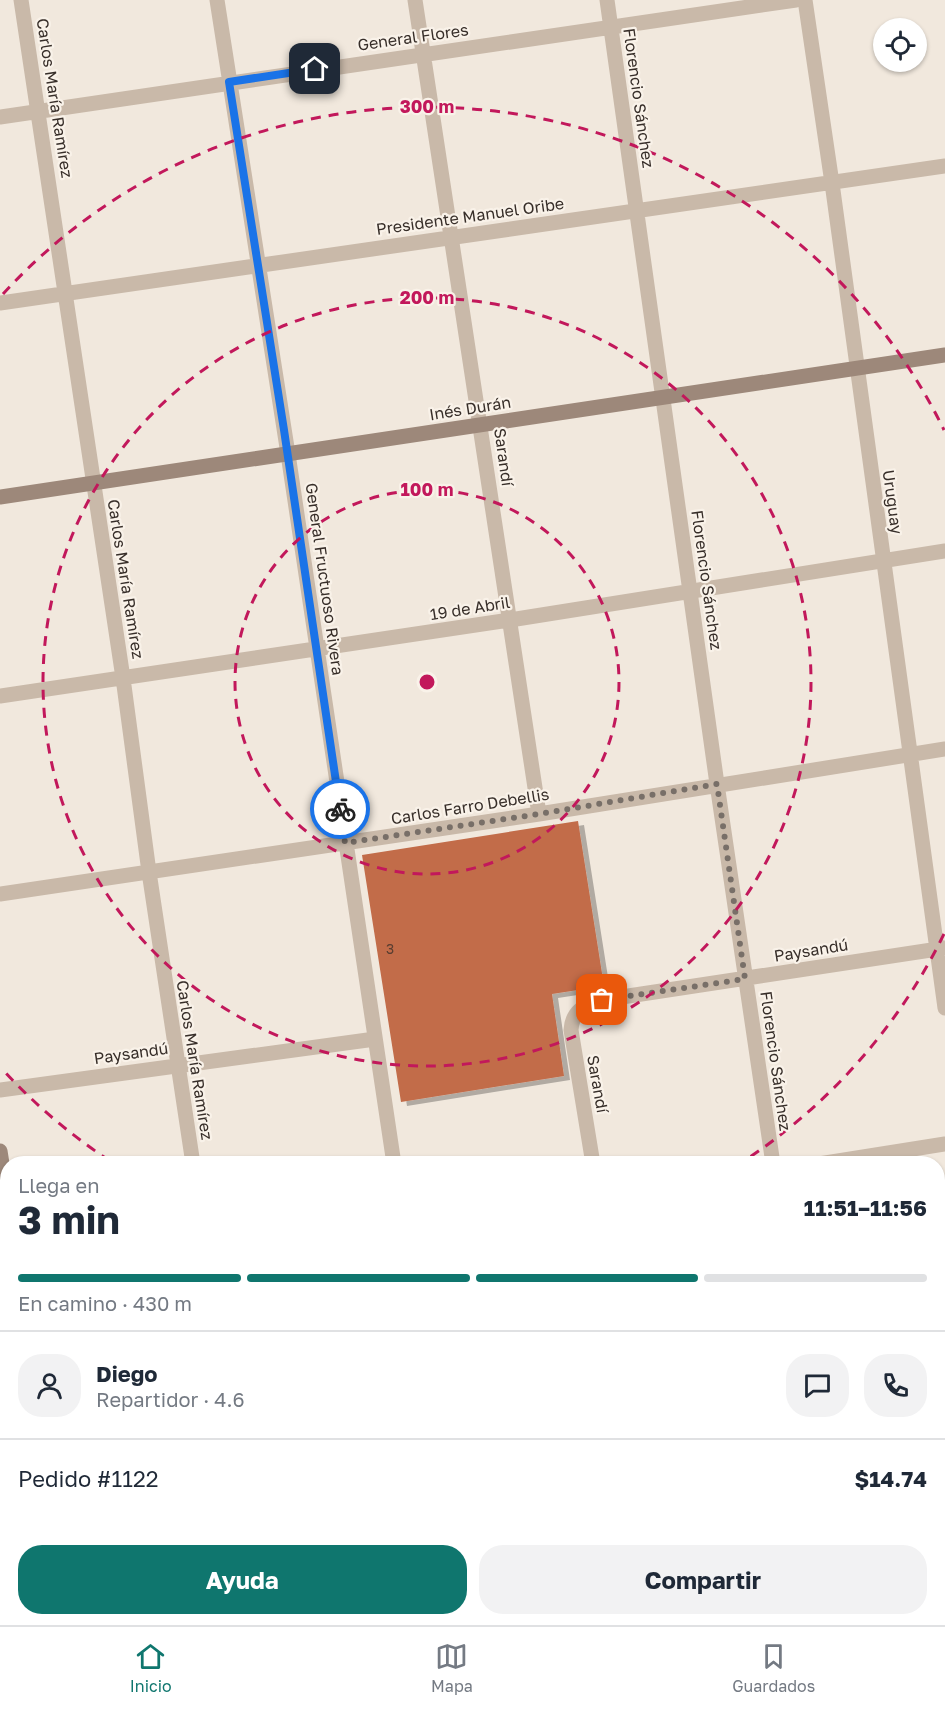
<!DOCTYPE html>
<html lang="es">
<head>
<meta charset="utf-8">
<style>
	:root { --surface:#fff; --page:#f2f2f3; --text:#1f2937; --muted:#747a83; --line:#e0e1e3; --accent:#0f766e }
	body { margin:0; font-family:"Golos Text",sans-serif; background:var(--page); color:var(--text); height:100vh; display:flex; flex-direction:column; font-size:22px; white-space:nowrap }
	* { box-sizing:border-box; margin:0 }
	p { font-size:20px; color:var(--muted) }
	.icon { flex:none; width:33px; height:33px; fill:none; stroke:currentColor; stroke-width:2; stroke-linecap:round; stroke-linejoin:round }
	.map { position:relative; flex:1; overflow:hidden }
	.drawer { position:absolute; left:0px; top:1156px; width:945px; height:470px; display:flex; flex-direction:column; background:var(--surface); border-radius:24px 24px 0 0; box-shadow:0 2px 4px #0004 }
	.drawer>* { flex:none }
	.fabs { position:absolute; left:873px; top:18px; display:grid; gap:12px }
	.fabs a { display:grid; place-items:center; width:54px; height:54px; border-radius:50%; background:var(--surface); box-shadow:0 2px 4px #0004; font-size:30px }
	.pin { position:absolute; display:grid; place-items:center; width:51px; height:51px; color:#fff; margin:-26px; border-radius:12px; box-shadow:0 3px 9px #0006 }
	.courier { position:absolute; display:grid; place-items:center; width:60px; height:60px; margin:-30px; border:4px solid #1a73e8; border-radius:50%; background:#fff; color:#222; box-shadow:0 2px 8px #0007 }
	.head em { font-style:normal; font-weight:700 }
	.head div { display:flex; flex-direction:column-reverse }
	.head { display:flex; align-items:center; justify-content:space-between; height:102px; padding:0 18px }
	h1 { font-size:39px; font-weight:700; line-height:45px }
	.bar { display:grid; grid-template-columns:repeat(4,1fr); gap:9px 6px; align-content:center; height:72px; padding:0 18px }
	.bar i { height:8px; border-radius:4px; background:var(--line) }
	.bar .on { background:var(--accent) }
	.bar p { grid-column:span 4 }
	.line { display:flex; align-items:center; gap:15px; padding:0 18px; border-top:2px solid var(--line) }
	.line div { flex:1 }
	.round { display:grid; place-items:center; flex:none; width:63px; height:63px; border-radius:24px; background:var(--page) }
	.action { display:flex; gap:12px; margin-top:auto; padding:12px 18px }
	.action a { flex:1; height:69px; border-radius:24px; background:var(--accent); color:#fff; font-size:24px; font-weight:700; line-height:69px; text-align:center }
	.action a+a { background:var(--page); color:var(--text) }
	.menu { display:flex; justify-content:space-around; align-items:center; height:84px; border-top:2px solid var(--line); background:var(--surface); font-size:16px; color:var(--muted) }
	.menu a { display:grid; justify-items:center; gap:3px }
	.menu .on { color:var(--accent) }
	.map>svg:first-child { display:block }
	.building { fill:#c26c4a; filter:url(#shadow) }
	.lines { fill:none; stroke-linecap:round; stroke-linejoin:round }
	.lane { stroke:#c9b9a9; stroke-width:8 }
	.street { stroke:#c9b9a9; stroke-width:15 }
	.secondary { stroke:#9d887a; stroke-width:15 }
	.done { stroke:#786f68; stroke-width:6; stroke-dasharray:0 10.8 }
	.route { stroke:#1a73e8; stroke-width:8 }
	.ring { fill:none; stroke:#c2185b; stroke-width:3; stroke-dasharray:10 8 }
	.labels { text-anchor:middle; dominant-baseline:central; stroke-width:4.5; stroke-linejoin:round; paint-order:stroke }
	.number-label { font-size:14px; fill:#5a3e31 }
	.street-label { font-size:16px; fill:#372e29; stroke:#f9f2e9 }
	.centre { fill:#c2185b; stroke:#f9f2e9; stroke-width:3 }
	.ring-label { font-size:18px; text-anchor:middle; font-weight:bold; fill:#c2185b; stroke:#f9f2e9; stroke-width:4.5; stroke-linejoin:round; paint-order:stroke }
</style>
</head>
<body>
<div class="map">
<svg width="945" height="1625" viewBox="0 0 945 1625">
	<defs>
		<filter id="shadow"><feDropShadow dx="6" dy="4" stdDeviation="0" flood-color="#0004"/></filter>
	</defs>
	<rect width="100%" height="100%" fill="#f1e8dd"/>
	<path class="building" d="M578 821 604 986 552 994 564 1076 401 1102 362 855Z"/>
	<g class="lines">
		<path class="lane" d="M942 1598 945 1599"/>
		<path class="street" d="M21 0 123 678 149 872 193 1164
			M217 0 288 454 394 1164
			M415 0 539 814
			M607 0 717 784 773 1164
			M805 0 832 183 945 1008
			M0 117 796 0
			M0 303 945 166
			M0 696 510 620 945 551
			M0 894 539 814 945 749
			M0 1090 375 1039
			M593 1164 571 1030C572 1011 585 1004 602 1000L945 948
			M819 1164 945 1144
			M0 1287 8 1286
			M0 1476 8 1475
			M938 1511 945 1510
			M260 1618 261 1625
			M464 1618 465 1625
			M661 1618 662 1625
			M855 1618 856 1625
			M199 1625 250 1618"/>
		<path class="secondary" d="M0 497 945 355
			M0 1151 8 1202
			M73 1618 74 1625"/>
	</g>
	<g class="lines">
		<path class="done" d="M340 809 345 843 539 814 717 784 745 979 602 1000"/>
		<path class="route" d="M315 69 229 82 284 430 340 809"/>
	</g>
	<g class="ring">
		<circle cx="427" cy="682" r="192"/>
		<circle cx="427" cy="682" r="384"/>
		<path d="M944 934A575 575 0 0 1 744 1161M110 1161A575 575 0 0 1 3 1070M3 294A575 575 0 0 1 944 430"/>
	</g>
	<g class="labels">
		<g class="number-label">
			<text x="390" y="948">3</text>
		</g>
		<g class="street-label">
			<text transform="translate(413 37) rotate(-8)">General Flores</text>
			<text transform="translate(55 98) rotate(81)">Carlos María Ramírez</text>
			<text transform="translate(639 98) rotate(82)">Florencio Sánchez</text>
			<text transform="translate(470 216) rotate(-8)">Presidente Manuel Oribe</text>
			<text transform="translate(470 408) rotate(-9)">Inés Durán</text>
			<text transform="translate(504 457) rotate(82)">Sarandí</text>
			<text transform="translate(893 502) rotate(82)">Uruguay</text>
			<text transform="translate(126 579) rotate(81)">Carlos María Ramírez</text>
			<text transform="translate(325 579) rotate(82)">General Fructuoso Rivera</text>
			<text transform="translate(707 580) rotate(82)">Florencio Sánchez</text>
			<text transform="translate(470 608) rotate(-9)">19 de Abril</text>
			<text transform="translate(470 806) rotate(-9)">Carlos Farro Debellis</text>
			<text transform="translate(811 950) rotate(-9)">Paysandú</text>
			<text transform="translate(131 1053) rotate(-8)">Paysandú</text>
			<text transform="translate(195 1060) rotate(81)">Carlos María Ramírez</text>
			<text transform="translate(776 1061) rotate(82)">Florencio Sánchez</text>
			<text transform="translate(598 1084) rotate(80)">Sarandí</text>
		</g>
	</g>
	<circle cx="427" cy="682" r="9" class="centre"/>
	<g class="ring-label">
		<text x="427" y="113">300 m</text>
		<text x="427" y="304">200 m</text>
		<text x="427" y="496">100 m</text>
	</g>
</svg>
<div class="fabs">
<a><svg class="icon" aria-label="locate" viewBox="0 0 24 24"><circle cx="12" cy="12" r="6"/><path d="M12 2v4M12 18v4M2 12h4M18 12h4"/></svg></a>
</div>
<div class="pin" style="left:602px;top:1000px;background:#ea580c"><svg class="icon" aria-label="bag" viewBox="0 0 24 24"><path d="M5 8h14l-1 12H6zM9 8a3 3 0 0 1 6 0"/></svg></div>
<div class="pin" style="left:315px;top:69px;background:#1f2937"><svg class="icon" aria-label="home" viewBox="0 0 24 24"><path d="M3 11l9-7 9 7M6 9v11h12V9"/></svg></div>
<div class="courier" style="left:340px;top:809px"><svg class="icon" aria-label="bike" viewBox="0 0 24 24"><circle cx="6" cy="16" r="4"/><circle cx="18" cy="16" r="4"/><path d="M6 16l4-8h5l3 8M10 8l3 8H6M13 5h3"/></svg></div>
<section class="drawer">
<div class="head"><div><h1>3 min</h1><p>Llega en</p></div><em>11:51–11:56</em></div>
<div class="bar"><i class="on"></i><i class="on"></i><i class="on"></i><i></i><p>En camino · 430 m</p></div>
<div class="line" style="height:108px"><a class="round"><svg class="icon" aria-label="person" viewBox="0 0 24 24"><circle cx="12" cy="8" r="4"/><path d="M4 21q1-7 8-7t8 7"/></svg></a><div><b>Diego</b><p>Repartidor · 4.6</p></div><a class="round"><svg class="icon" aria-label="chat" viewBox="0 0 24 24"><path d="M4 5h16v11H9l-5 4z"/></svg></a><a class="round"><svg class="icon" aria-label="phone" viewBox="0 0 24 24"><path d="M5 4h4l2 5-3 2q2 4 5 5l2-3 5 2v4C11 20 4 13 5 4z"/></svg></a></div>
<div class="line" style="height:78px"><div>Pedido #1122</div><b>$14.74</b></div>
<div class="action"><a>Ayuda</a><a>Compartir</a></div>
</section>
</div>
<nav class="menu">
<a class="on"><svg class="icon" aria-label="home" viewBox="0 0 24 24"><path d="M3 11l9-7 9 7M6 9v11h12V9"/></svg>Inicio</a>
<a><svg class="icon" aria-label="map" viewBox="0 0 24 24"><path d="M3 6l6-2 6 2 6-2v14l-6 2-6-2-6 2zM9 4v14M15 6v14"/></svg>Mapa</a>
<a><svg class="icon" aria-label="saved" viewBox="0 0 24 24"><path d="M7 4h10v16l-5-4-5 4z"/></svg>Guardados</a>
</nav>
</body>
</html>
